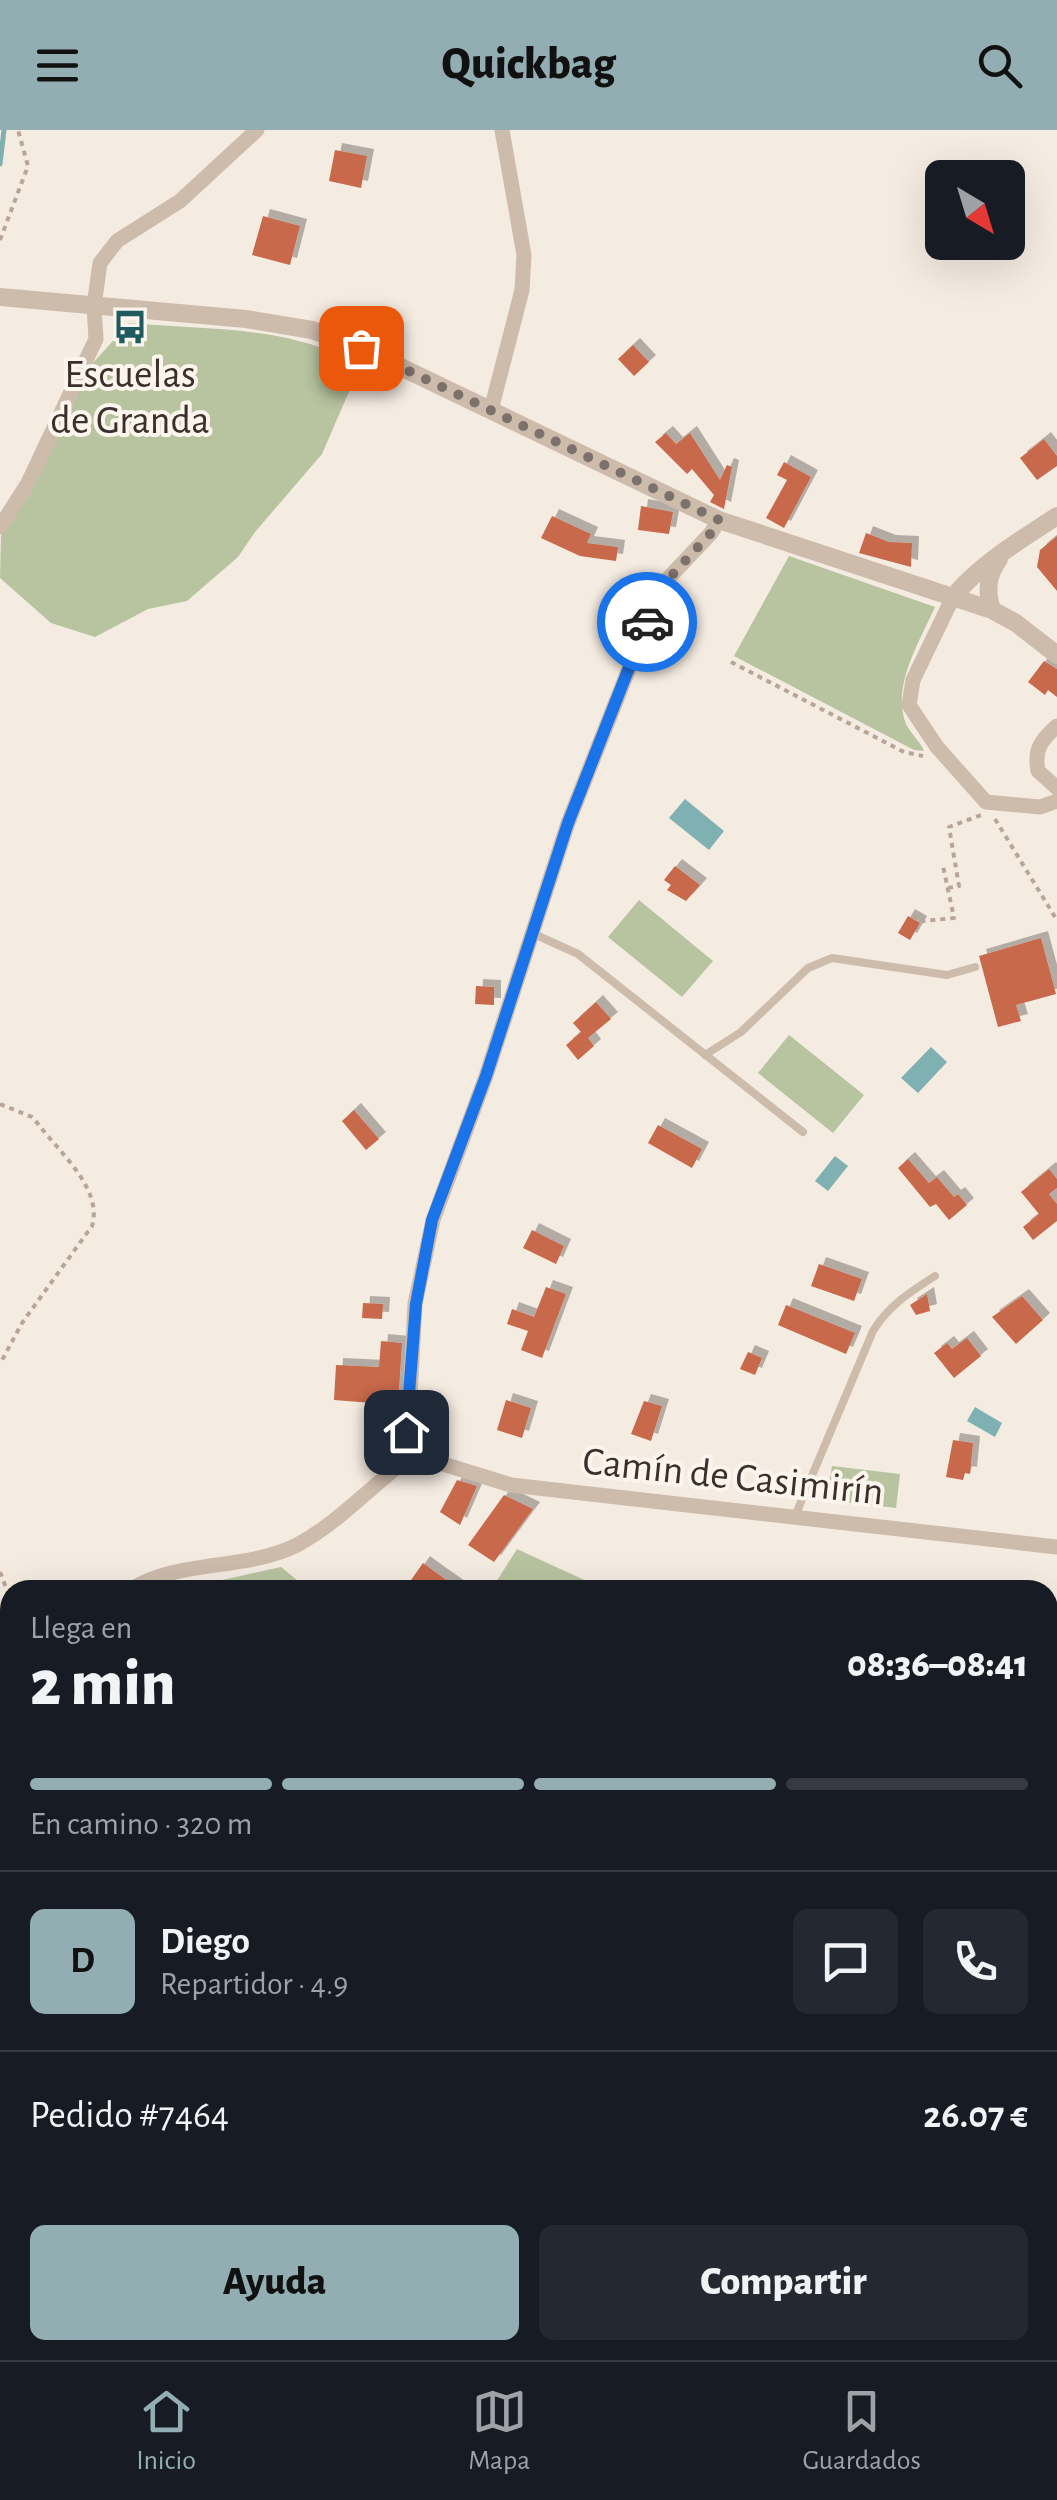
<!DOCTYPE html>
<html lang="es">
<head>
<meta charset="utf-8">
<style>
	:root { --surface:#171b24; --page:#242831; --text:#f1f3f6; --muted:#9ea1a6; --line:#363941; --accent:#92aeb2 }
	body { margin:0; font-family:"Alegreya Sans",sans-serif; background:var(--page); color:var(--text); height:100vh; display:flex; flex-direction:column; font-size:38px; white-space:nowrap }
	* { box-sizing:border-box; margin:0 }
	p { font-size:32px; color:var(--muted) }
	.icon { flex:none; width:55px; height:55px; fill:none; stroke:currentColor; stroke-width:2; stroke-linecap:round; stroke-linejoin:round }
	.map { position:relative; flex:1; overflow:hidden }
	.drawer { position:absolute; left:0px; top:1450px; width:1058px; height:780px; display:flex; flex-direction:column; background:var(--surface); border-radius:30px 30px 0 0; box-shadow:0 10px 40px #0002 }
	.drawer>* { flex:none }
	.needle { width:65px; rotate:142deg }
	.fabs { position:absolute; left:925px; top:30px; display:grid; gap:20px }
	.fabs a { display:grid; place-items:center; width:100px; height:100px; border-radius:15px; background:var(--surface); box-shadow:0 10px 40px #0002; font-size:50px }
	.pin { position:absolute; display:grid; place-items:center; width:85px; height:85px; color:#fff; margin:-42px; border-radius:20px; box-shadow:0 5px 15px #0006 }
	.courier { position:absolute; display:grid; place-items:center; width:100px; height:100px; margin:-50px; border:8px solid #1a73e8; border-radius:50%; background:#fff; color:#222; box-shadow:0 2px 12px #0007 }
	.overview em { font-style:normal; font-weight:800 }
	.overview div { display:flex; flex-direction:column-reverse }
	.overview { display:flex; align-items:center; justify-content:space-between; height:170px; padding:0 30px }
	h1 { font-size:65px; font-weight:800; line-height:75px }
	.bar { display:grid; grid-template-columns:repeat(4,1fr); gap:15px 10px; align-content:center; height:120px; padding:0 30px }
	.bar i { height:12px; border-radius:8px; background:var(--line) }
	.bar .active { background:var(--accent) }
	.bar p { grid-column:span 4 }
	.line { display:flex; align-items:center; gap:25px; padding:0 30px; border-top:2px solid var(--line) }
	.line div { flex:1 }
	.round { display:grid; place-items:center; flex:none; width:105px; height:105px; border-radius:15px; background:var(--page) }
	.button { display:flex; gap:20px; margin-top:auto; padding:20px 30px }
	.button a { flex:1; height:115px; border-radius:15px; background:var(--accent); color:#111; font-size:40px; font-weight:800; line-height:115px; text-align:center }
	.button a+a { background:var(--page); color:var(--text) }
	header { display:flex; justify-content:space-between; align-items:center; height:130px; padding:0 30px; background:var(--accent); color:#111; font-size:45px; font-weight:800 }
	.dock { display:flex; justify-content:space-around; align-items:center; height:140px; border-top:2px solid var(--line); background:var(--surface); font-size:28px; color:var(--muted) }
	.dock a { display:grid; justify-items:center; gap:5px }
	.dock .active { color:var(--accent) }
	.map>svg:first-child { display:block }
	.green { fill:#b8c4a0 }
	.water { fill:#7fb0b2 }
	.lines { fill:none; stroke-linecap:round; stroke-linejoin:round }
	.stream { stroke:#7fb0b2; stroke-width:5 }
	.building { fill:#c8694b; filter:url(#shadow) }
	.path { stroke:#b9a596; stroke-width:4; stroke-dasharray:5 5; stroke-linecap:butt }
	.service { stroke:#cdbbac; stroke-width:8 }
	.minor { stroke:#cdbbac; stroke-width:15 }
	.tertiary { stroke:#cdbbac; stroke-width:18 }
	.done { stroke:#7c716b; stroke-width:10; stroke-dasharray:0 18 }
	.route { stroke:#1a73e8; stroke-width:12 }
	.labels { text-anchor:middle; dominant-baseline:central; stroke-width:8; stroke-linejoin:round; paint-order:stroke }
	.poi-label { font-size:40px; fill:#3b302b; stroke:#fbf5ee }
	.street-label { font-size:40px; fill:#3b302b; stroke:#fbf5ee }
</style>
</head>
<body>
<header><svg class="icon" aria-label="menu" viewBox="0 0 24 24"><path d="M4 6h16M4 12h16M4 18h16"/></svg>Quickbag<svg class="icon" aria-label="search" viewBox="0 0 24 24"><circle cx="10" cy="10" r="6"/><path d="M15 15l6 6"/></svg></header>
<div class="map">
<svg width="1057" height="2230" viewBox="0 0 1057 2230">
	<defs>
		<filter id="shadow"><feDropShadow dx="7" dy="-7" stdDeviation="0" flood-color="#0004"/></filter>
	</defs>
	<rect width="100%" height="100%" fill="#f4ebe1"/>
	<path class="green" d="M129 193C204 200 294 195 360 236L322 324 255 402 238 427 187 471 148 479 95 507 51 493 0 448 1 406 29 365 93 233Z
		M789 426 935 477C920 511 891 556 906 594 910 603 920 611 924 621L914 620 734 526Z
		M639 770 713 831 682 867 608 807Z
		M789 905 864 965 833 1003 758 943Z
		M832 1336 900 1344 896 1378 827 1370Z
		M517 1419 606 1460H491Z
		M281 1437 309 1460H177Z
		M0 1608 10 1610V1742L0 1745Z
		M10 2188V2220H265L268 2226 267 2220H938L937 2230H0V2195Z"/>
	<path class="water" d="M685 669 724 701 709 720 669 688Z
		M931 917 947 932 918 963 901 948Z
		M835 1026 848 1036 828 1061 815 1051Z
		M975 1277 1002 1293 995 1307 967 1291Z"/>
	<g class="lines">
		<path class="stream" d="M0 34 4 0
			M0 2138 10 2137
			M579 2220 588 2230"/>
	</g>
	<path class="building" d="M335 20 367 26 361 58 329 51Z
		M263 86 300 96 290 135 252 125Z
		M633 215 649 232 634 246 618 229Z
		M666 303 676 314 690 303 720 350 727 335 732 337 724 379 710 372 714 365 692 339 687 344 655 312Z
		M1044 309 1057 326V336L1037 350 1020 328Z
		M784 332 811 347 784 398 766 388 787 350 777 345Z
		M641 376 673 382 669 404 638 400Z
		M552 386 591 404 587 413 618 417 616 431 580 426 541 408Z
		M866 403 889 412 912 413 911 437 859 423Z
		M1057 406V461L1037 437 1040 420Z
		M1044 531 1057 539V567L1048 560 1045 565 1028 552Z
		M675 736 700 755 686 771 667 760 671 755 664 750Z
		M908 786 920 793 910 810 898 803Z
		M1041 808 1056 864 1016 875 1021 891 998 897 979 826Z
		M476 856 494 857V875L475 874Z
		M596 872 611 889 588 908 594 916 578 930 566 915 581 902 573 893Z
		M354 980 379 1009 366 1020 342 991Z
		M658 995 702 1019 692 1038 648 1013Z
		M908 1029 929 1053 937 1047 954 1067 958 1064 967 1075 949 1090 936 1074 930 1077 898 1038Z
		M1049 1039 1057 1049V1058L1049 1064 1057 1074V1091L1033 1110 1023 1097 1039 1084 1021 1062Z
		M532 1100 564 1116 556 1134 523 1118Z
		M819 1134 862 1149 854 1171 811 1156Z
		M546 1157 566 1164 542 1228 521 1220 528 1201 507 1194 512 1179 534 1187Z
		M927 1164 930 1181 916 1185 910 1175Z
		M1022 1166 1043 1190 1016 1214 992 1187Z
		M363 1173 383 1174 382 1189 362 1188Z
		M786 1175 855 1203 846 1224 778 1195Z
		M967 1208 981 1226 954 1248 934 1223 947 1213 952 1219Z
		M381 1211 402 1213 398 1275 334 1270 336 1235 379 1237Z
		M748 1222 762 1228 755 1245 740 1239Z
		M506 1270 531 1278 522 1308 497 1300Z
		M644 1271 662 1276 651 1311 631 1304Z
		M953 1310 973 1313 970 1344 965 1343 963 1350 946 1347Z
		M457 1350 477 1356 460 1395 440 1382Z
		M504 1365 533 1379 494 1432 468 1415Z
		M423 1433 438 1444 461 1460H404Z"/>
	<g class="lines">
		<path class="path" d="M0 110 28 36 18 0
			M731 532 904 622 923 626
			M995 689 1055 787
			M948 758 959 756 949 697 981 685
			M913 789 917 786 924 791 954 788 943 736
			M0 974 32 987 39 995C60 1023 103 1059 92 1096L22 1193 0 1234
			M0 1442 10 1468
			M0 1617 10 1614
			M0 2123 10 2121
			M624 2220 629 2230"/>
		<path class="service" d="M534 804 578 824 803 1002
			M705 925 741 902 808 838 832 828 947 845 975 837
			M795 1386 873 1201C888 1176 910 1162 935 1146"/>
		<path class="minor" d="M491 280 522 160 524 125 502 0
			M0 397 28 353 96 209 94 176 100 133 117 111 180 71 257 0
			M953 467 913 550 909 575 937 617 986 672 1040 677 1057 671
			M1057 596C1041 610 1034 619 1038 641L1057 658
			M407 1320 417 1326 511 1355 1057 1417
			M130 1460C178 1429 245 1441 297 1415 333 1396 365 1363 396 1338L407 1320 415 1174 433 1090 486 946 568 693 662 455 711 403 719 390
			M1048 1730 1057 1707
			M1048 2002 1057 2020
			M0 2168 10 2153"/>
		<path class="tertiary" d="M0 167 246 189 312 200 361 218 719 390 992 480 1016 493 1057 525
			M953 467C981 433 1021 410 1057 386
			M992 480C986 461 987 445 999 429"/>
	</g>
	<g class="lines">
		<path class="done" d="M361 218 719 390 711 403 662 456 647 492"/>
		<path class="route" d="M406 1302 416 1174 432 1090 486 946 568 693 647 492"/>
	</g>
	<defs>
		<g id="bus-bare" transform="scale(2.7)"><path d="M-5-6H5V4H4V6H2V4H-2V6H-4V4H-5ZM-3.5-4V0h7V-4ZM-3.5 1.2v1.5H-2V1.2ZM2 1.2v1.5H3.5V1.2Z" fill="#1f5a5e" stroke="#fbf5ee" stroke-width="2.5" paint-order="stroke"/></g>
	</defs>
	<g fill-rule="evenodd">
		<use href="#bus-bare" x="130" y="197"/>
	</g>
	<g class="labels">
		<g class="poi-label">
			<text x="130" y="245">Escuelas<tspan x="130" dy="46">de Granda</tspan></text>
		</g>
		<g class="street-label">
			<text transform="translate(733 1347) rotate(6)">Camín de Casimirín</text>
		</g>
	</g>
</svg>
<div class="fabs">
<a><svg class="needle" viewBox="-14 -14 28 28"><path d="M0-13l5 13h-10z" fill="#e53935"/><path d="M0 13l5-13h-10z" fill="#9ea1a6"/></svg></a>
</div>
<div class="pin" style="left:361px;top:218px;background:#ea580c"><svg class="icon" aria-label="bag" viewBox="0 0 24 24"><path d="M5 8h14l-1 12H6zM9 8a3 3 0 0 1 6 0"/></svg></div>
<div class="pin" style="left:406px;top:1302px;background:#1f2937"><svg class="icon" aria-label="home" viewBox="0 0 24 24"><path d="M3 11l9-7 9 7M6 9v11h12V9"/></svg></div>
<div class="courier" style="left:647px;top:492px"><svg class="icon" aria-label="car" viewBox="0 0 24 24"><path d="M5 17H2v-5l4-1 3-4h7l3 4 3 1v5h-3M9 17h6M6 11h13"/><circle cx="7" cy="17" r="2"/><circle cx="17" cy="17" r="2"/></svg></div>
<section class="drawer">
<div class="overview"><div><h1>2 min</h1><p>Llega en</p></div><em>08:36–08:41</em></div>
<div class="bar"><i class="active"></i><i class="active"></i><i class="active"></i><i></i><p>En camino · 320 m</p></div>
<div class="line" style="height:180px"><b class="round" style="background:var(--accent);color:#111">D</b><div><b>Diego</b><p>Repartidor · 4.9</p></div><a class="round"><svg class="icon" aria-label="chat" viewBox="0 0 24 24"><path d="M4 5h16v11H9l-5 4z"/></svg></a><a class="round"><svg class="icon" aria-label="phone" viewBox="0 0 24 24"><path d="M5 4h4l2 5-3 2q2 4 5 5l2-3 5 2v4C11 20 4 13 5 4z"/></svg></a></div>
<div class="line" style="height:130px"><div>Pedido #7464</div><b>26.07 €</b></div>
<div class="button"><a>Ayuda</a><a>Compartir</a></div>
</section>
</div>
<nav class="dock">
<a class="active"><svg class="icon" aria-label="home" viewBox="0 0 24 24"><path d="M3 11l9-7 9 7M6 9v11h12V9"/></svg>Inicio</a>
<a><svg class="icon" aria-label="map" viewBox="0 0 24 24"><path d="M3 6l6-2 6 2 6-2v14l-6 2-6-2-6 2zM9 4v14M15 6v14"/></svg>Mapa</a>
<a><svg class="icon" aria-label="saved" viewBox="0 0 24 24"><path d="M7 4h10v16l-5-4-5 4z"/></svg>Guardados</a>
</nav>
</body>
</html>
